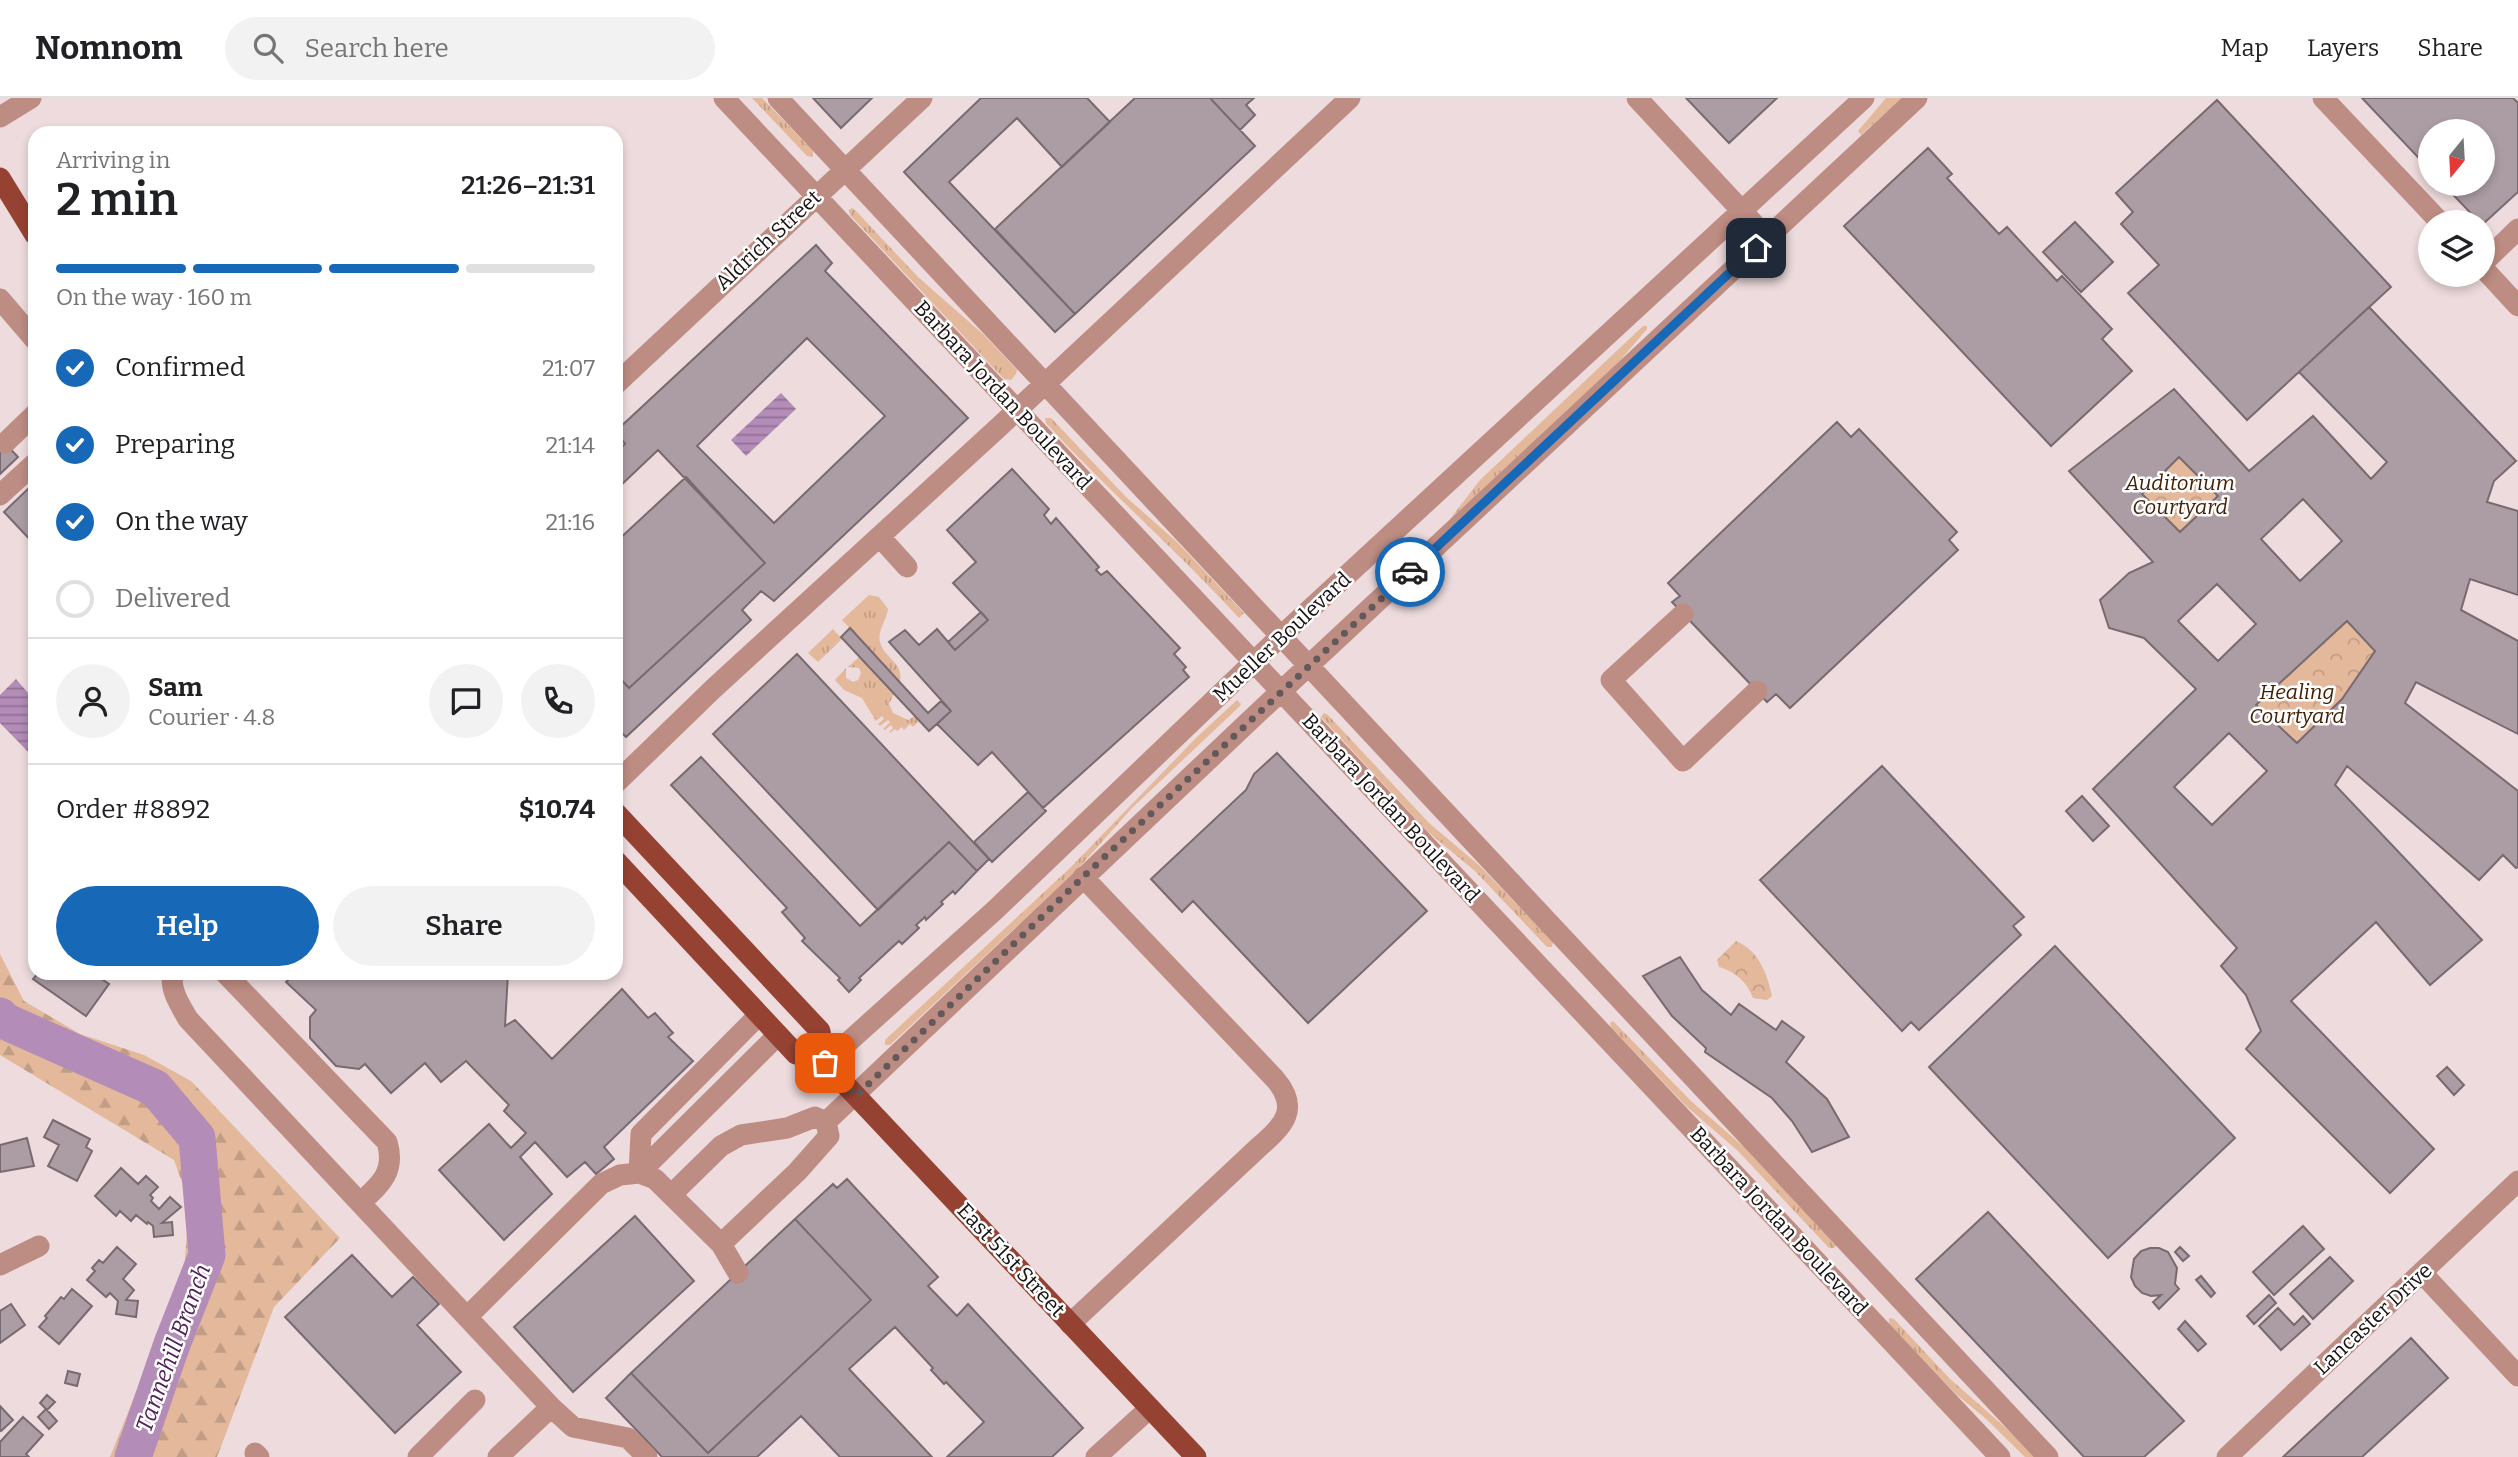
<!DOCTYPE html>
<html lang="en">
<head>
<meta charset="utf-8">
<style>
	:root { --surface:#fff; --page:#f2f2f2; --text:#202124; --muted:#757577; --line:#e0e0e0; --accent:#1768b6 }
	body { margin:0; font-family:Bitter,serif; background:var(--page); color:var(--text); height:100vh; display:flex; flex-direction:column; font-size:26px; white-space:nowrap }
	* { box-sizing:border-box; margin:0 }
	p { font-size:23px; color:var(--muted) }
	.icon { flex:none; width:38px; height:38px; fill:none; stroke:currentColor; stroke-width:2; stroke-linecap:round; stroke-linejoin:round }
	.map { position:relative; flex:1; overflow:hidden }
	.side { position:absolute; left:28px; top:28px; width:595px; height:854px; display:flex; flex-direction:column; background:var(--surface); border-radius:21px; box-shadow:0 4px 10px #0003 }
	.side>* { flex:none }
	.needle { width:46px; rotate:198deg }
	.tools { position:absolute; left:2418px; top:21px; display:grid; gap:14px }
	.tools a { display:grid; place-items:center; width:77px; height:77px; border-radius:50%; background:var(--surface); box-shadow:0 4px 10px #0003; font-size:35px }
	.pin { position:absolute; display:grid; place-items:center; width:60px; height:60px; color:#fff; margin:-30px; border-radius:14px; box-shadow:0 4px 10px #0006 }
	.courier { position:absolute; display:grid; place-items:center; width:70px; height:70px; margin:-35px; border:5px solid #1768b6; border-radius:50%; background:#fff; color:#222; box-shadow:0 2px 9px #0007 }
	.summary em { font-style:normal; font-weight:600 }
	.summary div { display:flex; flex-direction:column-reverse }
	.summary { display:flex; align-items:center; justify-content:space-between; height:119px; padding:0 28px }
	h1 { font-size:46px; font-weight:600; line-height:52px }
	.bar { display:grid; grid-template-columns:repeat(4,1fr); gap:10px 7px; align-content:center; height:84px; padding:0 28px }
	.bar i { height:9px; border-radius:5px; background:var(--line) }
	.bar .selected { background:var(--accent) }
	.bar p { grid-column:span 4 }
	.line { display:flex; align-items:center; gap:18px; padding:0 28px; border-top:2px solid var(--line) }
	.line div { flex:1 }
	.round { display:grid; place-items:center; flex:none; width:74px; height:74px; border-radius:37px; background:var(--page) }
	ol { padding:0 28px; list-style:none }
	li { display:flex; align-items:center; gap:21px; height:77px }
	li p { margin-inline-start:auto }
	li .icon { padding:7px; border-radius:50%; background:var(--accent); color:#fff; stroke-width:4 }
	li:last-child { color:var(--muted) }
	li i { width:38px; height:38px; border:4px solid var(--line); border-radius:50% }
	.button { display:flex; gap:14px; margin-top:auto; padding:14px 28px }
	.button a { flex:1; height:80px; border-radius:42px; background:var(--accent); color:#fff; font-size:28px; font-weight:600; line-height:80px; text-align:center }
	.button a+a { background:var(--page); color:var(--text) }
	header { display:flex; align-items:center; gap:42px; box-sizing:border-box; height:98px; padding:0 35px; background:var(--surface); border-bottom:2px solid var(--line) }
	header strong { font-size:33px }
	nav { display:flex; gap:38px; margin-inline-start:auto; font-size:24px }
	.search { width:490px; height:63px; background:var(--page); display:flex; align-items:center; gap:18px; box-sizing:border-box; padding:0 24px; border-radius:38px; color:var(--muted); font-size:26px }
	.map>svg:first-child { display:block }
	.grass { fill:url(#grass-tufts) }
	.forest { fill:url(#forest-firs) }
	.park { fill:url(#park-crowns) }
	.water { fill:url(#water-rules) }
	.lines { fill:none; stroke-linecap:round; stroke-linejoin:round }
	.river { stroke:#b38cb8; stroke-width:37 }
	.building { fill:#ac9da4; stroke:#786a71; stroke-width:2; fill-rule:evenodd }
	.minor { stroke:#bd8c82; stroke-width:21 }
	.major { stroke:#964233; stroke-width:21 }
	.done { stroke:#63585a; stroke-width:7; stroke-dasharray:0 12.6 }
	.route { stroke:#1768b6; stroke-width:9 }
	.labels { text-anchor:middle; dominant-baseline:central; stroke-width:5; stroke-linejoin:round; paint-order:stroke }
	.street-label { font-size:21px; fill:#181213; stroke:#fff }
	.park-label { font-size:21px; font-style:italic; fill:#432106; stroke:#fff }
	.water-label { font-size:23px; font-style:italic; fill:#502057; stroke:#fff }
</style>
</head>
<body>
<header>
<strong>Nomnom</strong>
<div class="search"><svg class="icon" aria-label="search" viewBox="0 0 24 24"><circle cx="10" cy="10" r="6"/><path d="M15 15l6 6"/></svg>Search here</div>
<nav><a>Map</a><a>Layers</a><a>Share</a></nav>
</header>
<div class="map">
<svg width="2518" height="1359" viewBox="0 0 2518 1359">
	<defs>
		<pattern id="grass-tufts" width="24" height="20" patternUnits="userSpaceOnUse" patternTransform="scale(1.75)"><rect width="24" height="20" fill="#e3b89b"/><path d="M3 7l-1-3M5 7V3M7 7l1-3M15 17l-1-3M17 17v-4M19 17l1-3" fill="none" stroke="#c29d85"/></pattern>
		<pattern id="forest-firs" width="22" height="20" patternUnits="userSpaceOnUse" patternTransform="scale(1.75)"><rect width="22" height="20" fill="#e3b89b"/><path d="M5 1l3.5 6h-7zM16 11l3.5 6h-7z" fill="#c29d85"/></pattern>
		<pattern id="park-crowns" width="20" height="18" patternUnits="userSpaceOnUse" patternTransform="scale(1.75)"><rect width="20" height="18" fill="#e3b89b"/><path d="M2 6a3 3 0 1 1 6 0M12 15a3 3 0 1 1 6 0" fill="none" stroke="#c29d85"/></pattern>
		<pattern id="water-rules" width="6" height="5" patternUnits="userSpaceOnUse" patternTransform="scale(1.75)"><rect width="6" height="5" fill="#b38cb8"/><path d="M0 2.5h6" fill="none" stroke="#917194"/></pattern>
	</defs>
	<rect width="100%" height="100%" fill="#eddbdd"/>
	<path class="grass" d="M752 0H762L813 53V59L807 58Z
		M1886 0H1902L1861 37 1858 33Z
		M852 110 855 112 918 179 984 237 1017 272 1016 276 1011 282 1004 281 850 117 849 112Z
		M1643 228H1647V231L1618 265 1450 421 1480 382Z
		M1045 320H1051L1126 399 1177 444 1244 515 1239 520C1177 452 1108 393 1046 325Z
		M869 497 879 499 888 511C887 521 877 534 880 544 884 561 904 564 900 584L842 522Z
		M833 531 842 541 818 564 808 555Z
		M860 558 894 596 889 606 893 615 908 622 915 618 919 623 913 629 910 626 904 632 902 629 897 633 895 631 890 635 889 634 893 630 891 627 885 632 883 631 890 624 888 622 880 628 878 626 884 621 882 618 876 623 862 600 844 592 835 582 846 570V580L853 584 858 582 861 575 859 570 848 569Z
		M1237 602 1241 606 1240 608 1132 710 1076 773 890 947H885V942L1071 769 1197 639Z
		M1324 615 1328 617 1429 725 1480 768 1553 844 1552 849H1547L1475 773 1428 734 1323 621 1321 619Z
		M1613 923 1691 1003 1744 1049 1836 1147 1834 1150H1829L1738 1053 1686 1008 1611 929 1610 925Z
		M1889 1220 1894 1221 1950 1281 2014 1337 2034 1359H2025L1985 1320 1956 1296 1889 1226Z"/>
	<path class="forest" d="M0 856 24 903 80 936 144 957 191 983 340 1140 274 1209 217 1359H110L184 1175 189 1104 174 1062 0 957Z"/>
	<path class="park" d="M2179 359 2218 398 2180 434 2142 396Z
		M2347 523 2375 553 2342 601 2297 645 2256 607Z
		M1736 843C1759 853 1767 875 1772 898L1767 902 1753 900C1747 884 1736 874 1719 869L1717 862Z"/>
	<path class="water" d="M781 295 796 311 746 358 731 342Z
		M16 581 35 603V661L0 625V597Z"/>
	<g class="lines">
		<path class="river" d="M0 918 2 922 155 990 197 1040 207 1157 172 1246 133 1359"/>
	</g>
	<path class="building" d="M813 0H872L841 30Z
		M981 0H1087L1110 24 1062 69 1017 20 949 84 1075 216 1055 234 904 74Z
		M1135 0H1210L1255 48 1075 216 995 131Z
		M1210 0H1254L1246 7 1255 17 1240 32Z
		M1686 0H1777L1729 45Z
		M2362 0H2513L2518 5V94L2483 126 2479 124 2443 86H2483V33H2431V73Z
		M2217 2 2391 189 2247 322 2128 195 2159 167 2121 126 2133 114 2116 95Z
		M1928 50 1952 76 1947 80 1999 136 2007 129 2057 183 2062 178 2112 231 2102 241 2132 273 2051 348 1844 128Z
		M2075 124 2113 164 2081 194 2043 154Z
		M816 147 832 165 825 173 968 320 774 503 761 493 742 512 751 522 626 639 616 629V576L629 590 765 465 658 352 616 392V355L625 346 616 333ZM807 240 885 318 774 425 697 348Z
		M2369 209 2516 363 2494 383 2487 404 2518 413V497L2470 481 2461 512 2518 543V636L2416 584 2405 605 2518 693V769L2516 770 2503 757 2479 782 2347 668 2335 687 2482 842 2430 887 2376 824 2291 903 2434 1051 2390 1095 2246 951 2261 933 2246 897 2221 868 2237 850 2093 691 2196 591 2144 540 2109 530 2100 502 2129 475 2153 464 2069 373 2174 291 2249 373 2313 318 2371 381 2387 364 2299 274ZM2179 359 2218 398 2180 434 2142 396ZM2303 401 2342 443 2300 483 2261 441ZM2217 486 2256 526 2218 563 2178 523ZM2347 523 2375 553 2342 601 2297 645 2256 607ZM2229 635 2267 673 2212 727 2174 689Z
		M1837 324 1851 339 1859 331 1957 434 1949 442 1958 452 1790 610 1776 596 1767 604 1757 593 1672 504 1680 498 1668 485Z
		M0 340 18 359 0 376Z
		M1012 371 1049 411 1044 417 1051 426 1056 420 1099 469 1096 472 1101 477 1107 473 1180 550 1174 556 1186 569 1183 572 1189 579 1043 710 992 654 978 667 937 626 951 613 889 544 905 532 919 547 937 531 955 552 988 522 953 485 976 464 947 432Z
		M686 379 765 465 629 590 616 576V444Z
		M35 384V447L4 414Z
		M981 514 988 522 955 552 948 544Z
		M850 530 928 615 941 603 951 613 929 633 841 539Z
		M797 556 989 761 977 773 949 744 878 812 713 636Z
		M1277 655 1427 813 1308 925 1193 803 1182 814 1151 781 1246 692 1254 676Z
		M701 659 860 828 949 744 977 773 955 796 953 793 941 804 943 806 926 822 925 819 916 827 919 830 902 846 899 843 859 880 861 882 849 894 838 882 840 880 802 843 805 840 782 814 787 810 671 687Z
		M1882 668 2024 819 2013 828 2021 837 1919 932 1911 924 1902 933 1760 782Z
		M1028 694 1046 713 992 764 974 744Z
		M2082 698 2109 728 2093 743 2066 713Z
		M2055 848 2235 1040 2108 1160 1929 969Z
		M1680 859 1702 892 1731 917 1739 906 1776 932 1782 923 1804 939 1786 964 1827 1001 1849 1039 1812 1054 1792 1023 1772 1000 1705 954 1706 950 1672 918 1643 878Z
		M38 875H93L109 886 86 918 33 881Z
		M295 875H508L505 928 515 922 552 961 622 891 648 920 655 915 673 935 668 939 693 963 604 1049 614 1061 596 1076 585 1064 567 1079 535 1044 520 1059 552 1096 504 1142 439 1072 489 1026 511 1050 526 1035 504 1013 509 1007 466 963 441 984 425 965 391 995 365 966 359 971 336 968 310 940V919L316 912 286 884Z
		M2447 969 2464 987 2454 997 2437 978Z
		M53 1022 90 1041 86 1049 92 1053 77 1083 48 1068 59 1047 44 1039Z
		M27 1040 34 1068 0 1074V1047Z
		M121 1070 138 1086 146 1078 158 1089 150 1097 153 1100 151 1103 159 1111 170 1099 181 1109 162 1125 172 1124 173 1137 154 1139 153 1128 148 1124 147 1126 136 1117 131 1123 120 1113 116 1118 95 1098Z
		M847 1081 938 1179 928 1188 957 1218 968 1206 1083 1330 1052 1359H947L984 1324 946 1284 944 1286 931 1272 933 1270 895 1229 849 1271 932 1359H840L801 1318 757 1359H662L606 1300 631 1275 708 1355 871 1202 795 1121 833 1086 837 1090Z
		M1988 1114 2184 1323 2144 1359H2084L1916 1181Z
		M635 1118 694 1183 573 1294 514 1229Z
		M795 1121 871 1202 708 1355 631 1275Z
		M2303 1128 2324 1151 2274 1197 2253 1174Z
		M117 1149 136 1166 123 1181 134 1192 126 1202 138 1203 136 1219 116 1216 118 1203 110 1195 106 1199 87 1182 95 1173 92 1170 99 1162 103 1165Z
		M2180 1149 2189 1158 2183 1163 2175 1154Z
		M2150 1150H2159L2168 1154 2177 1170 2175 1186 2179 1191 2159 1211 2153 1204 2161 1197 2151 1198 2142 1195 2135 1188 2131 1179 2134 1161 2141 1153Z
		M352 1157 392 1199 413 1179 439 1206 417 1227 461 1274 395 1335 285 1219Z
		M2330 1159 2353 1183 2313 1221 2290 1196Z
		M2201 1178 2215 1195 2211 1199 2196 1182Z
		M72 1191 92 1208 59 1246 39 1229 47 1220 45 1218 61 1199 64 1201Z
		M2269 1197 2276 1205 2254 1226 2247 1218Z
		M11 1206 25 1227 0 1245V1213Z
		M2278 1210 2294 1227 2303 1218 2310 1226 2281 1252 2259 1228Z
		M2185 1223 2206 1246 2198 1253 2178 1231Z
		M2411 1240 2448 1280 2362 1359H2283Z
		M68 1273 80 1276 77 1288 65 1285Z
		M47 1297 55 1304 47 1312 40 1305Z
		M0 1308 13 1322 1 1333 0 1332Z
		M46 1311 57 1323 49 1331 38 1319Z
		M23 1319 43 1337 26 1356 29 1359H0V1344Z"/>
	<g class="lines">
		<path class="minor" d="M724 0 2000 1359
			M778 0 2048 1359
			M1637 0 1767 140
			M2323 0 2440 124
			M0 19 31 0
			M2483 165 2518 131
			M2483 170 2518 208
			M0 201 35 242
			M616 286 922 0
			M5 345 35 316
			M0 397 35 365
			M880 439 907 469
			M1683 516 1611 582 1683 663 1757 593
			M616 685 713 591 1000 328 1350 0
			M173 875C169 891 180 907 188 921L551 1309 573 1329 628 1340 647 1359
			M225 875 387 1044C396 1074 380 1087 360 1105
			M825 965 994 813 1280 539 1864 0
			M826 1024 1262 611 1917 0
			M639 1075 641 1036 759 917
			M639 1075 778 937
			M672 1096 721 1048 741 1037 787 1030 815 1019 826 1024
			M721 1146 797 1074 829 1038 826 1024
			M0 1167 39 1148
			M2422 1175 2518 1278
			M467 1219 601 1086 620 1077 639 1075 655 1081 721 1146 738 1175
			M1070 1226 1260 1048C1284 1028 1300 1010 1275 981L1083 779
			M255 1355 259 1359
			M418 1359 475 1302
			M498 1359 551 1309
			M1096 1359 1150 1310
			M2227 1359 2518 1083"/>
		<path class="major" d="M0 80 35 137
			M616 715 820 933 825 965
			M616 763 796 956 825 965 1196 1359"/>
	</g>
	<g class="lines">
		<path class="done" d="M825 965 856 998 1083 779 1410 474"/>
		<path class="route" d="M1410 474 1756 150"/>
	</g>
	<g class="labels">
		<g class="street-label">
			<text transform="translate(768 142) rotate(-43)">Aldrich Street</text>
			<text transform="translate(1003 297) rotate(47)">Barbara Jordan Boulevard</text>
			<text transform="translate(1282 539) rotate(-43)">Mueller Boulevard</text>
			<text transform="translate(1391 710) rotate(47)">Barbara Jordan Boulevard</text>
			<text transform="translate(1779 1123) rotate(47)">Barbara Jordan Boulevard</text>
			<text transform="translate(1011 1162) rotate(47)">East 51st Street</text>
			<text transform="translate(2373 1221) rotate(-43)">Lancaster Drive</text>
		</g>
		<g class="park-label">
			<text x="2180" y="385">Auditorium<tspan x="2180" dy="24">Courtyard</tspan></text>
			<text x="2297" y="594">Healing<tspan x="2297" dy="24">Courtyard</tspan></text>
		</g>
		<g class="water-label">
			<text transform="translate(173 1250) rotate(-70)">Tannehill Branch</text>
		</g>
	</g>
</svg>
<div class="tools">
<a><svg class="needle" viewBox="-14 -14 28 28"><path d="M0-13l5 13h-10z" fill="#e53935"/><path d="M0 13l5-13h-10z" fill="#757577"/></svg></a>
<a><svg class="icon" aria-label="layers" viewBox="0 0 24 24"><path d="M12 4l9 5-9 5-9-5zM3 14l9 5 9-5"/></svg></a>
</div>
<div class="pin" style="left:825px;top:965px;background:#ea580c"><svg class="icon" aria-label="bag" viewBox="0 0 24 24"><path d="M5 8h14l-1 12H6zM9 8a3 3 0 0 1 6 0"/></svg></div>
<div class="pin" style="left:1756px;top:150px;background:#1f2937"><svg class="icon" aria-label="home" viewBox="0 0 24 24"><path d="M3 11l9-7 9 7M6 9v11h12V9"/></svg></div>
<div class="courier" style="left:1410px;top:474px"><svg class="icon" aria-label="car" viewBox="0 0 24 24"><path d="M5 17H2v-5l4-1 3-4h7l3 4 3 1v5h-3M9 17h6M6 11h13"/><circle cx="7" cy="17" r="2"/><circle cx="17" cy="17" r="2"/></svg></div>
<section class="side">
<div class="summary"><div><h1>2 min</h1><p>Arriving in</p></div><em>21:26–21:31</em></div>
<div class="bar"><i class="selected"></i><i class="selected"></i><i class="selected"></i><i></i><p>On the way · 160 m</p></div>
<ol>
<li><svg class="icon" aria-label="check" viewBox="0 0 24 24"><path d="M5 12l5 5 9-10"/></svg>Confirmed<p>21:07</p></li>
<li><svg class="icon" aria-label="check" viewBox="0 0 24 24"><path d="M5 12l5 5 9-10"/></svg>Preparing<p>21:14</p></li>
<li><svg class="icon" aria-label="check" viewBox="0 0 24 24"><path d="M5 12l5 5 9-10"/></svg>On the way<p>21:16</p></li>
<li><i></i>Delivered</li>
</ol>
<div class="line" style="height:126px"><a class="round"><svg class="icon" aria-label="person" viewBox="0 0 24 24"><circle cx="12" cy="8" r="4"/><path d="M4 21q1-7 8-7t8 7"/></svg></a><div><b>Sam</b><p>Courier · 4.8</p></div><a class="round"><svg class="icon" aria-label="chat" viewBox="0 0 24 24"><path d="M4 5h16v11H9l-5 4z"/></svg></a><a class="round"><svg class="icon" aria-label="phone" viewBox="0 0 24 24"><path d="M5 4h4l2 5-3 2q2 4 5 5l2-3 5 2v4C11 20 4 13 5 4z"/></svg></a></div>
<div class="line" style="height:91px"><div>Order #8892</div><b>$10.74</b></div>
<div class="button"><a>Help</a><a>Share</a></div>
</section>
</div>
</body>
</html>
